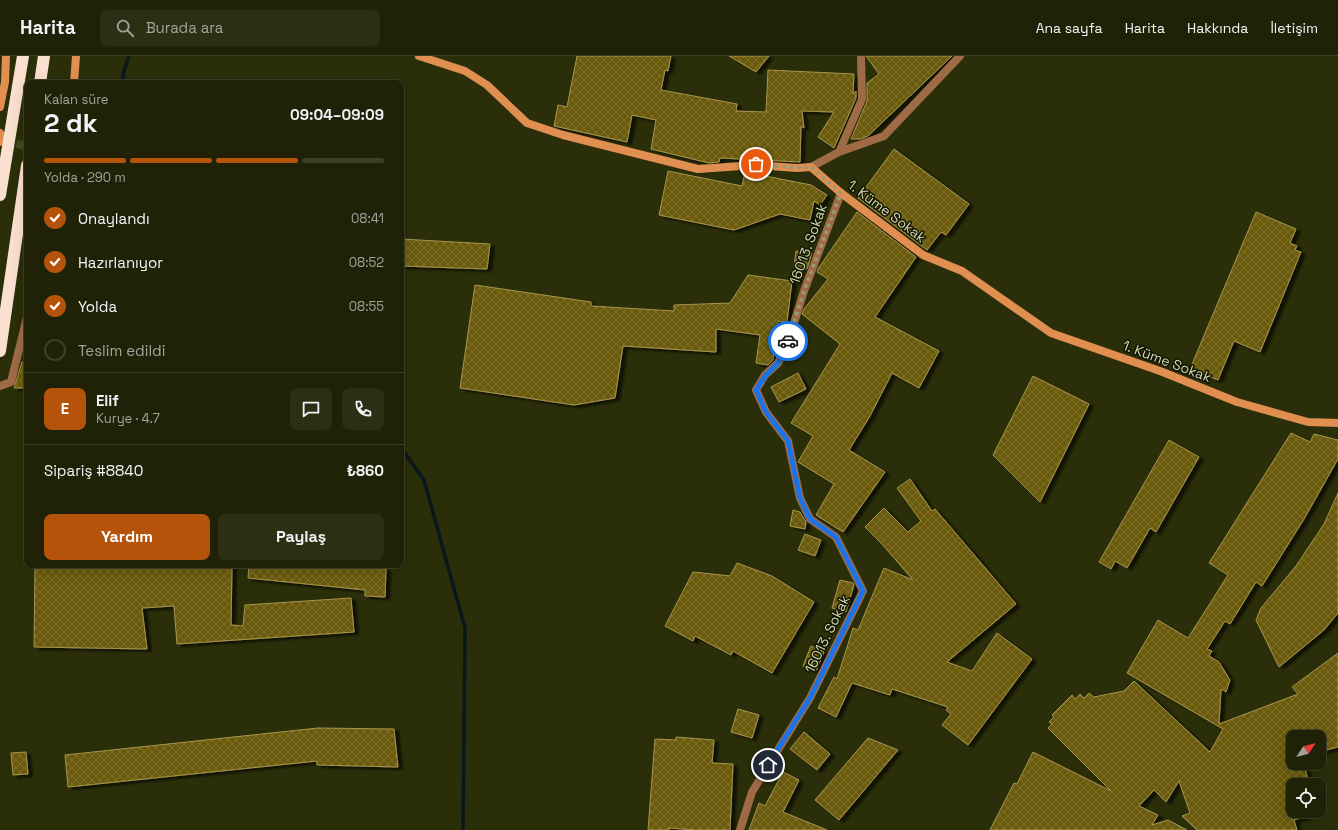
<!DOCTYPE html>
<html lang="tr">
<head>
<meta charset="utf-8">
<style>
	:root { --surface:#202207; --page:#2d2f15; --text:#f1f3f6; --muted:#a2a49b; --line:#3d3f28; --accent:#b45309 }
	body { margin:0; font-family:"Space Grotesk",sans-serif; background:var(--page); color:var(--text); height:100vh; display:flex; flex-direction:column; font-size:15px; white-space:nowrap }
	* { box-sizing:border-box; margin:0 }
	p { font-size:13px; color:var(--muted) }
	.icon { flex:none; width:22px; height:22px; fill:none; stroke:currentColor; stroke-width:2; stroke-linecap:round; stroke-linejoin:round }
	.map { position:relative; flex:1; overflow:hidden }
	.sheet { position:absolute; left:24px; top:24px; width:380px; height:488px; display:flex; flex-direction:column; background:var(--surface); border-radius:8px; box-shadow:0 4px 16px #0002,0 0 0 1px var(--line) }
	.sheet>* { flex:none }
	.needle { width:26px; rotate:55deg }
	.fabs { position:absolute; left:1286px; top:674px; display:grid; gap:8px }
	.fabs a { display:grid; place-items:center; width:40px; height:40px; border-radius:8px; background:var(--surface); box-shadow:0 4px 16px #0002,0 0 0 1px var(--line); font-size:20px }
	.pin { position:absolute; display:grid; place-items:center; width:34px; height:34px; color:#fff; margin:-17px; border:2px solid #fff; border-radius:50%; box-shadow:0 1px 4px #0007 }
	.courier { position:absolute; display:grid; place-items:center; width:40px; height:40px; margin:-20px; border:3px solid #1a73e8; border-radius:50%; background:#fff; color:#222; box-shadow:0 1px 5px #0007 }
	.overview em { font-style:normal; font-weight:700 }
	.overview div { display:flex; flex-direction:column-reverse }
	.overview { display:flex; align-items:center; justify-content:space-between; height:68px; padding:0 20px }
	h1 { font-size:26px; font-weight:700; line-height:30px }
	.bar { display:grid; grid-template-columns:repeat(4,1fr); gap:6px 4px; align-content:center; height:48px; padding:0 20px }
	.bar i { height:5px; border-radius:3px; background:var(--line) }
	.bar .on { background:var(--accent) }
	.bar p { grid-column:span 4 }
	.line { display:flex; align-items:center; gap:10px; padding:0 20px; border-top:1px solid var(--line) }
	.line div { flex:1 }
	.round { display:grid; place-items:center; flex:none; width:42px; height:42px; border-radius:8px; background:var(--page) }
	ol { padding:0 20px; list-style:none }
	li { display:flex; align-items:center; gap:12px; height:44px }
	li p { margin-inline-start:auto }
	li .icon { padding:4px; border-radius:50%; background:var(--accent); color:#fff; stroke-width:4 }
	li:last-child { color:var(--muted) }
	li i { width:22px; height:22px; border:2px solid var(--line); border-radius:50% }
	.primary-button { display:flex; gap:8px; margin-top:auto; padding:8px 20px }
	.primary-button a { flex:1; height:46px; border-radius:8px; background:var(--accent); color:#fff; font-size:16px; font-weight:700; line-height:46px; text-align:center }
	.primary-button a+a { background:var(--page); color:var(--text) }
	header { display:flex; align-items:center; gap:24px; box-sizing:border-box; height:56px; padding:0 20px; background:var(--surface); border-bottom:1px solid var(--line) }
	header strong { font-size:19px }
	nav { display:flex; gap:22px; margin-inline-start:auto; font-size:14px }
	.search { width:280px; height:36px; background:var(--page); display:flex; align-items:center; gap:10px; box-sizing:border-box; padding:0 14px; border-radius:8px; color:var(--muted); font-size:15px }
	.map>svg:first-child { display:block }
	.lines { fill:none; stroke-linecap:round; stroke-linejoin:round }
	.stream { stroke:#09171f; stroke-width:3.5 }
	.building { fill:url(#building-cross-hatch); stroke:#a7964f; filter:url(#shadow) }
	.secondary-tunnel { stroke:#434722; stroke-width:8; stroke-dasharray:8 4; stroke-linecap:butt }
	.street { stroke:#9f6b46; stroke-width:8 }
	.secondary { stroke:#e18e51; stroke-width:8 }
	.highway { stroke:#fae0cf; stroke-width:12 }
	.done { stroke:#969b78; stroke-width:4; stroke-dasharray:0 7.2 }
	.route { stroke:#1a73e8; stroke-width:5 }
	.labels { text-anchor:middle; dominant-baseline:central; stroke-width:3; stroke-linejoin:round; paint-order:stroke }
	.street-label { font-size:14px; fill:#d0d6b3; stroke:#131600 }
</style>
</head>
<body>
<header>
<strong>Harita</strong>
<div class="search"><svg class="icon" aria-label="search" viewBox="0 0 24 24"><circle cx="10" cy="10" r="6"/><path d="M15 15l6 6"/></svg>Burada ara</div>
<nav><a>Ana sayfa</a><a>Harita</a><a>Hakkında</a><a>İletişim</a></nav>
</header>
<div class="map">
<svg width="1338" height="774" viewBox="0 0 1338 774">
	<defs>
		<pattern id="building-cross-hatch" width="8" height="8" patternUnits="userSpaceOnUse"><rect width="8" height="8" fill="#6b5a08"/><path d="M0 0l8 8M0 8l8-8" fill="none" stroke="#7f712a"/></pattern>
		<filter id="shadow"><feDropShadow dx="4.5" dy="2.5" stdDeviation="1" flood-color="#0009"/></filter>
	</defs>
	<rect width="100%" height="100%" fill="#2a2e09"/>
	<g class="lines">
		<path class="stream" d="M124 27 123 18 129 0
			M401 392 424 424 465 572 463 774"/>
	</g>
	<path class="building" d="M577 0H671L668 15 665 14 661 34 737 48 736 55 766 56 768 14 854 18 853 38 856 35V42L834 92 818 81 834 56 802 55 804 72 801 70 800 106 720 102 719 106 709 107 651 93 656 64 632 59 627 86 554 70 558 49 567 51Z
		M729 0H769L756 16Z
		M866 0H952L868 80 860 83H851L867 45V27L879 18Z
		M894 93 969 148 946 179 941 176 927 194 858 142Z
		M668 115 742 130 745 116 811 129 827 139 820 149 814 145 810 164 780 158 734 174 659 159Z
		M857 156 916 201 875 261 939 295 919 332 892 317 870 360 849 394 885 416 843 476 816 459 834 428 798 406 813 380 791 367 840 288 802 258 804 253 828 223 817 216 818 213Z
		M1256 156 1296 173 1290 187 1297 190 1295 194 1301 196 1260 296 1234 285 1218 324 1190 313Z
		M401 183 490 188 487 213 401 210Z
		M796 195 812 197 807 213 794 211Z
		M748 219 792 225 787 266 778 265 773 304 768 309 756 307 760 279 716 273V296L623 290 615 342 574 349 460 332 475 229 591 246V250L674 255V249L730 247Z
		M22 306H27V332H14Z
		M798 317 806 333 779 346 771 331Z
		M1033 320 1089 348 1040 446 993 399Z
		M1291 377 1310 386 1314 378 1338 384V403L1304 463 1262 530 1256 526 1230 568 1225 565 1207 593 1212 595 1209 600 1219 606 1230 624 1226 636 1221 633 1219 668 1298 638 1292 631 1338 597V691L1319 696V681H1293V707H1303L1310 729H1293V755H1316V757L1294 764 1297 774H1197L1182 760 1190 757 1179 725 1166 746 1154 734 1139 750 1158 759 1152 769 1168 764 1187 774H990L1014 727 1017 728 1033 696 1111 735 1048 672 1052 668 1049 666 1054 661 1052 659 1072 639 1075 643 1080 638 1084 642 1089 637 1094 641 1124 635 1134 625 1210 696 1223 673 1127 617 1158 564 1188 582 1228 519 1209 507Z
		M1169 384 1199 401 1156 476 1150 472 1127 512 1115 505 1111 513 1099 506Z
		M910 423 932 455 935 453 1016 548 947 606 972 615 997 577 1032 603 968 689 942 669 951 658 946 654 948 651 892 633 890 639 852 627 836 661 818 652 834 621 837 623 853 572 858 574 884 512 913 524 882 488 865 471 884 452 908 476 921 465 897 432Z
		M1338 437V557L1324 574 1279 611 1256 564 1261 552 1296 510 1324 468Z
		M793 454 800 456 806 466 805 473 790 470Z
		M805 478 821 484 815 500 798 494Z
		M737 507 772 520 814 546 772 617 733 595 731 599 695 580 693 585 665 570 693 516 730 520Z
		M35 509H232L231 569 243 570 245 549 351 542 354 576 177 588 174 550 142 552 147 593 34 591Z
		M249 509H325L386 513 385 541 365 540V534L248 522Z
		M840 524 853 527 854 529 846 556 832 552Z
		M811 590 824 596 816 615 803 610Z
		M738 653 759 659 752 682 731 676Z
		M318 672 394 673 398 711 317 709V705L68 731 65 699Z
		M804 676 830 698 817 714 790 693Z
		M676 681 714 684 712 707 733 708 730 774H695L669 772V774H648L655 683 676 684Z
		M868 682 898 694 839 764 815 744Z
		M26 696 28 718 13 719 11 697Z
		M783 716 799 724 783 756 827 774H749L759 747 765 750Z"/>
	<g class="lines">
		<path class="secondary-tunnel" d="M5 84 27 91"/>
		<path class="street" d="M839 96 884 80 960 0
			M811 111 839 96 862 43 861 0
			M0 330 11 326 27 261
			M740 774 752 736 810 642 863 535 836 481 810 463 800 442 788 385 766 356 756 334 765 319 778 307 789 283 804 235 841 137"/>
		<path class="secondary" d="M419 0 465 15 487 29 527 67 563 79 698 113 756 109 797 112 811 111 841 137 923 199 962 215 1051 277 1160 315 1237 346 1308 366 1338 367
			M74 27 76 0
			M0 51 5 26 6 0
			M0 77 5 84 0 86"/>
		<path class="highway" d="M40 27 44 0
			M0 139 23 0
			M0 295 27 109"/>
	</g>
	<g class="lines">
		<path class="done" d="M756 108 796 112 811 111 841 137 804 235 788 285"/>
		<path class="route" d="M768 709 810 642 863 535 836 481 810 463 800 442 788 385 766 356 756 334 766 319 778 307 788 285"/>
	</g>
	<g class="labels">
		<g class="street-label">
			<text transform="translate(887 155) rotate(37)">1. Küme Sokak</text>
			<text transform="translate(808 188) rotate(-70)">16013. Sokak</text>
			<text transform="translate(1167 305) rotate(21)">1. Küme Sokak</text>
			<text transform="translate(827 578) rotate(-64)">16013. Sokak</text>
		</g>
	</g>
</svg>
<div class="fabs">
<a><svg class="needle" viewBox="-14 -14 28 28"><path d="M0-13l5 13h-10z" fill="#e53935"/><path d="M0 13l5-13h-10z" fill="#a2a49b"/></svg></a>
<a><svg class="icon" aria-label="locate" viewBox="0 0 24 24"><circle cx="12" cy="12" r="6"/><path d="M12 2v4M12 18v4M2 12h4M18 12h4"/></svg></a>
</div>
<div class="pin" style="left:756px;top:108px;background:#ea580c"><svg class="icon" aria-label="bag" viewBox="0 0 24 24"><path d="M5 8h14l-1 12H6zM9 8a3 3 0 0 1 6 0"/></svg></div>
<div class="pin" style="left:768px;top:709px;background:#1f2937"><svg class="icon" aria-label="home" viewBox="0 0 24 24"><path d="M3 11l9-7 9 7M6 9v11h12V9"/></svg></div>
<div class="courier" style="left:788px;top:285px"><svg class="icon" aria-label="car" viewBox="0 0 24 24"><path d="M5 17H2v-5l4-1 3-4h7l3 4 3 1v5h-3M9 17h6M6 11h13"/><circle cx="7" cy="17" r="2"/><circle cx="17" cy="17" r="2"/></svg></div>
<section class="sheet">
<div class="overview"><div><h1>2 dk</h1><p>Kalan süre</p></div><em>09:04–09:09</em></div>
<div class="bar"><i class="on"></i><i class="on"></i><i class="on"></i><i></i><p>Yolda · 290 m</p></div>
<ol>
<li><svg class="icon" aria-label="check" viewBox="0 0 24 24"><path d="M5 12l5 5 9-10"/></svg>Onaylandı<p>08:41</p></li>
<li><svg class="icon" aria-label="check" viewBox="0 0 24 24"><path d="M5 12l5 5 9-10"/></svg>Hazırlanıyor<p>08:52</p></li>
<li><svg class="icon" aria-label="check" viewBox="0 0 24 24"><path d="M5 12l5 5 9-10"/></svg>Yolda<p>08:55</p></li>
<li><i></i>Teslim edildi</li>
</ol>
<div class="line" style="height:72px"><b class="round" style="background:var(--accent);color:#fff">E</b><div><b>Elif</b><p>Kurye · 4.7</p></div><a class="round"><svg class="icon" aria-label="chat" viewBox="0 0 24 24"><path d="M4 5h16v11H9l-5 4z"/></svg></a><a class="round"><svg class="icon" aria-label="phone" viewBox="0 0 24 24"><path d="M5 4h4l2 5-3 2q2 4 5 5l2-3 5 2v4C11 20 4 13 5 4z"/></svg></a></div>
<div class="line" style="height:52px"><div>Sipariş #8840</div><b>₺860</b></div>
<div class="primary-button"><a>Yardım</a><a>Paylaş</a></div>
</section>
</div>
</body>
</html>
